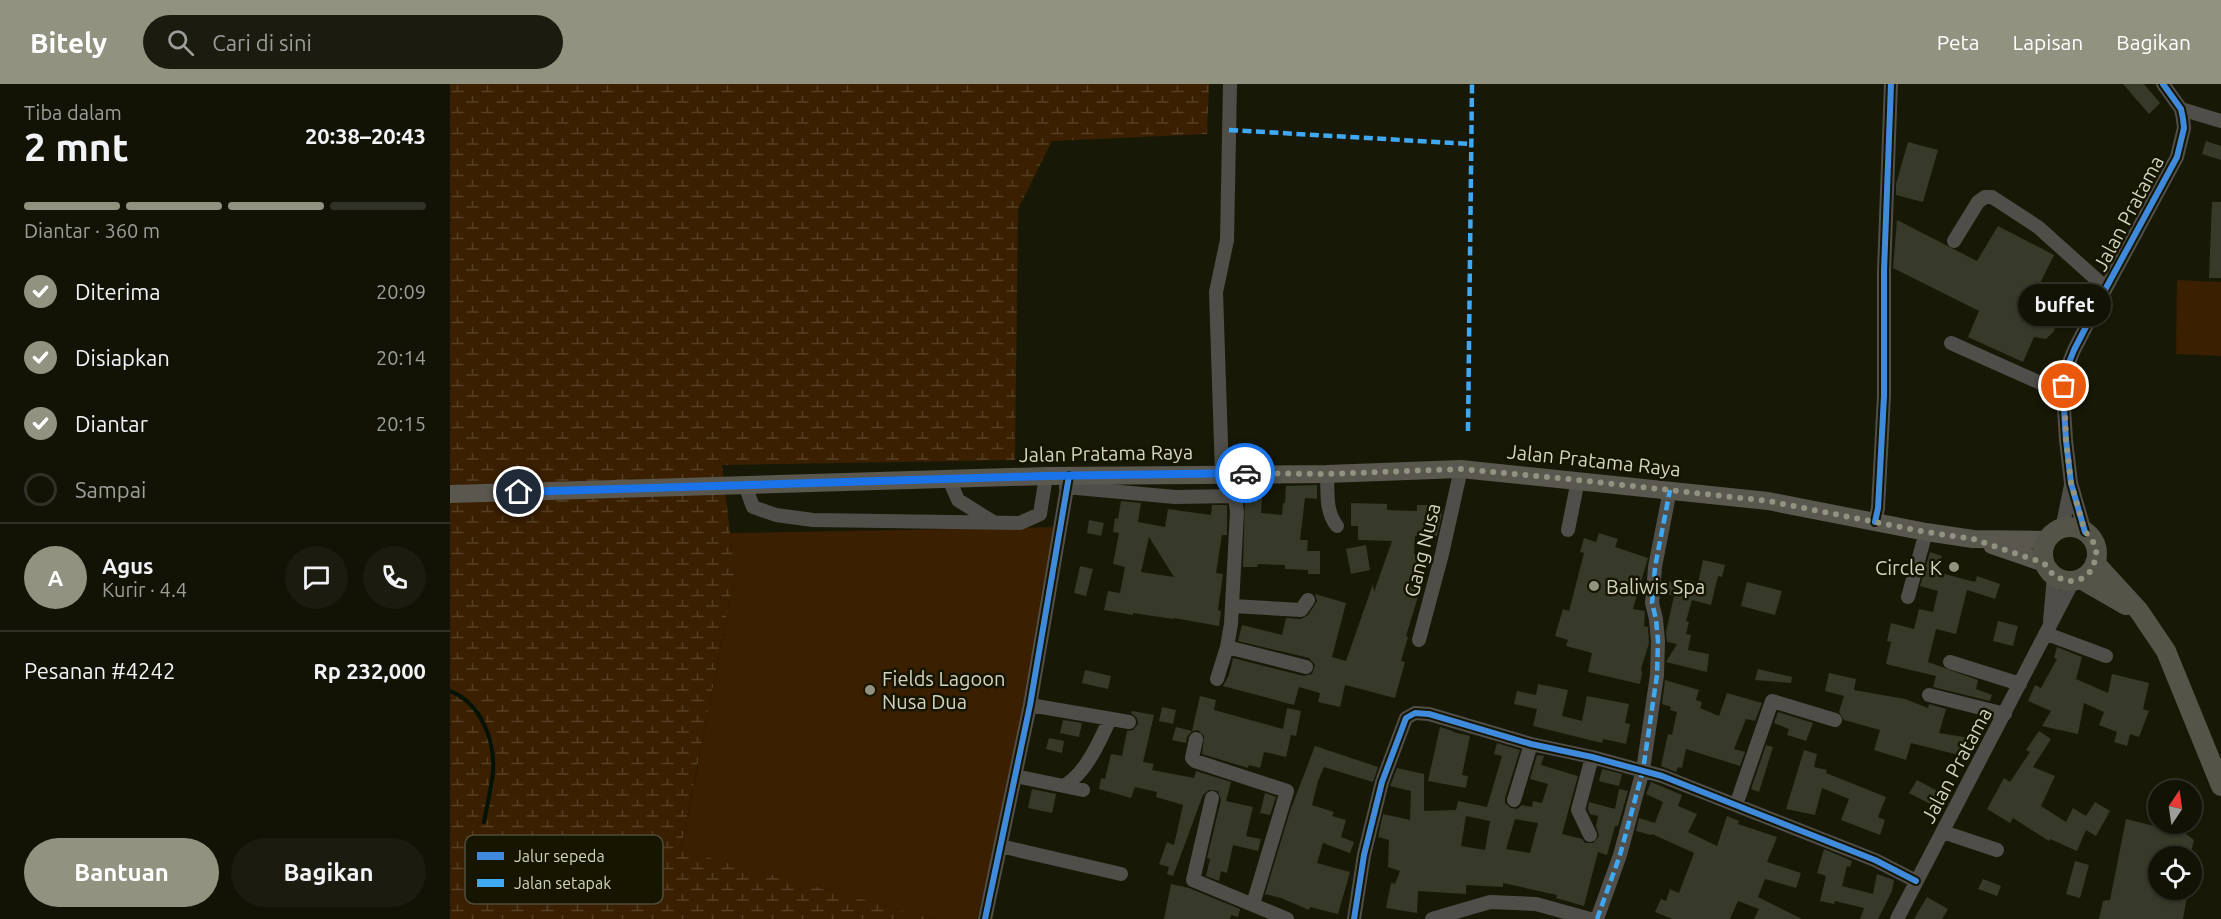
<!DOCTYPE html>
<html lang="id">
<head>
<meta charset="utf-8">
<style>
	:root { --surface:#121205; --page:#1b1b0f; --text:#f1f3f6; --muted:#9c9e9a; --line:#313227; --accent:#929280 }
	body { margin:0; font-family:Ubuntu,sans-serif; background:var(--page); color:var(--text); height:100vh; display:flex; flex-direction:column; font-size:22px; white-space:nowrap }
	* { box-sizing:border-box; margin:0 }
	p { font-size:20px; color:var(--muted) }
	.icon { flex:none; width:33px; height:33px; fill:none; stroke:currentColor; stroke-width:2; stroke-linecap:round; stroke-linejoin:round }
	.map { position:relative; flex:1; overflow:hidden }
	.side { display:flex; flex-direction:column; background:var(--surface); width:450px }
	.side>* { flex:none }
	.needle { width:39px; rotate:13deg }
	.fabs { position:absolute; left:1698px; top:696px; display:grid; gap:12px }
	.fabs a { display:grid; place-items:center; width:54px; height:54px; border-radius:50%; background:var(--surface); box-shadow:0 2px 4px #0004,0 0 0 2px var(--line); font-size:30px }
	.pin { position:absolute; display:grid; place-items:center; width:51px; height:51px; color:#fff; margin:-26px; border:3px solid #fff; border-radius:50%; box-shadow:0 2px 6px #0007 }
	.courier { position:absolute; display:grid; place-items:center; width:60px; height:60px; margin:-30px; border:4px solid #1a73e8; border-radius:50%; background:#fff; color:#222; box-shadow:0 2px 8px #0007 }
	.bubble { position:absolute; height:42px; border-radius:21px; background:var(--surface); box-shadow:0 2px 4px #0004,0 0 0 2px var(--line); font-size:20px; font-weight:700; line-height:42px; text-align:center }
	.summary em { font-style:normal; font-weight:700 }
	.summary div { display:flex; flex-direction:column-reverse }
	.summary { display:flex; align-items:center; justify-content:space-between; height:102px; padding:0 24px }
	h1 { font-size:39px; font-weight:700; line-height:45px }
	.bar { display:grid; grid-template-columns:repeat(4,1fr); gap:9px 6px; align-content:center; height:72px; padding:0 24px }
	.bar i { height:8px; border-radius:4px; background:var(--line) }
	.bar .active { background:var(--accent) }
	.bar p { grid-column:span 4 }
	.line { display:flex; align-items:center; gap:15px; padding:0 24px; border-top:2px solid var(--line) }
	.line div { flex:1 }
	.round { display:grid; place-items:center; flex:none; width:63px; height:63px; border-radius:32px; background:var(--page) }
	ol { padding:0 24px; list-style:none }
	li { display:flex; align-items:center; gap:18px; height:66px }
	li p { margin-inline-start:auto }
	li .icon { padding:6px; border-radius:50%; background:var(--accent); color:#fff; stroke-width:4 }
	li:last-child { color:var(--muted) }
	li i { width:33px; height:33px; border:3px solid var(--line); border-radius:50% }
	.primary-button { display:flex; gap:12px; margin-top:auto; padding:12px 24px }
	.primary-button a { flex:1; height:69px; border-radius:36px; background:var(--accent); color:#fff; font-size:24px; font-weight:700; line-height:69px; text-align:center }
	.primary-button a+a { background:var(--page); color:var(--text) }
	header { display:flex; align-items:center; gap:36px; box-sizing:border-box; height:84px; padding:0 30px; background:var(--accent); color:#fff }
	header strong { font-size:28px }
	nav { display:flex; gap:33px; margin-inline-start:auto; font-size:21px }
	.search { width:420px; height:54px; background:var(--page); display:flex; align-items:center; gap:15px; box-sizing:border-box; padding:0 21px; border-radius:33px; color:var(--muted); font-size:22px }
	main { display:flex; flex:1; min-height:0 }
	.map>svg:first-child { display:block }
	.wetland { fill:url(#wetland-marsh) }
	.garden { fill:#3a1f01 }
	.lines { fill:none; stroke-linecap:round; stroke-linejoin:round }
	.stream { stroke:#041307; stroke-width:4 }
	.building { fill:#373a29; fill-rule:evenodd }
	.minor { stroke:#504e48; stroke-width:14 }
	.major { stroke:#59574e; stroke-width:18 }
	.highway { stroke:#555448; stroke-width:20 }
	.quiet { stroke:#3fa9f5; stroke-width:4.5; stroke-dasharray:9 4.5; stroke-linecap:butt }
	.cycleway-casing { stroke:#161500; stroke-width:10 }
	.cycleway { stroke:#408adc; stroke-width:6 }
	.done { stroke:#929280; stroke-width:6; stroke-dasharray:0 10.8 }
	.route { stroke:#1a73e8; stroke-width:8 }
	.poi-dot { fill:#929280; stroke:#161500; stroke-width:2 }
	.labels { text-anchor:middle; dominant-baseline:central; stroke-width:5; stroke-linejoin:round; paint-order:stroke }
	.street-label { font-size:20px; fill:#d3d3c1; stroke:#161500 }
	.poi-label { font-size:20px; fill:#d3d3c1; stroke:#161500; text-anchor:start }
	.key { fill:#161500; stroke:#4f4e3a; stroke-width:1.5 }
	.key-label { font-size:16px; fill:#d3d3c1 }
</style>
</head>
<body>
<header>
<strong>Bitely</strong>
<div class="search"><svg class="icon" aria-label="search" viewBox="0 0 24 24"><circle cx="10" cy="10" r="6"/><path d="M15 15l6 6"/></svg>Cari di sini</div>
<nav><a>Peta</a><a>Lapisan</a><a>Bagikan</a></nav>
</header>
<main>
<section class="side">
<div class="summary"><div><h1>2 mnt</h1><p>Tiba dalam</p></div><em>20:38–20:43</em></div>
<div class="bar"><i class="active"></i><i class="active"></i><i class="active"></i><i></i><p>Diantar · 360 m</p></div>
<ol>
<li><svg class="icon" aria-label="check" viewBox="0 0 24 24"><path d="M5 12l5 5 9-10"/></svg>Diterima<p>20:09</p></li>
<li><svg class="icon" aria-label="check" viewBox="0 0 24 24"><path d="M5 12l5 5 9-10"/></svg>Disiapkan<p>20:14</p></li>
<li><svg class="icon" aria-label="check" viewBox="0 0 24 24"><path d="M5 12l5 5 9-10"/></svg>Diantar<p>20:15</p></li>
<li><i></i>Sampai</li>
</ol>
<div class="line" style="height:108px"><b class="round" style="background:var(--accent);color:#fff">A</b><div><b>Agus</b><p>Kurir · 4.4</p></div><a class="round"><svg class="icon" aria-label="chat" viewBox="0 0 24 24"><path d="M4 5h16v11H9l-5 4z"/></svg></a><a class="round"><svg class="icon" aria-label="phone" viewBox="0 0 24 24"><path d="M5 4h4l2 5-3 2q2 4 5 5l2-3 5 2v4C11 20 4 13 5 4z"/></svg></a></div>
<div class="line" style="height:78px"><div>Pesanan #4242</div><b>Rp 232,000</b></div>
<div class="primary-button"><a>Bantuan</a><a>Bagikan</a></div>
</section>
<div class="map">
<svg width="1771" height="835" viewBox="0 0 1771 835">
	<defs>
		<pattern id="wetland-marsh" width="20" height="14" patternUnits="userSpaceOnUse" patternTransform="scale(1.5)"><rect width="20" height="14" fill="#3a1f01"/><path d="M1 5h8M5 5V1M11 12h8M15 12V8" fill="none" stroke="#563f24"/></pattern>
	</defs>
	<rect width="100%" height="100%" fill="#181807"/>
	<path class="wetland" d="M0 0H759L757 50 602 57 568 125 565 376 272 381 285 490 231 765 484 835H0Z"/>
	<path class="garden" d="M1727 196 1771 198V272L1726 270Z
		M612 443 554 721 527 835H484L231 766 285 490 280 449Z"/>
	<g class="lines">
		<path class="stream" d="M0 607C31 619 45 656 43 688 41 705 37 722 34 738"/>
	</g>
	<path class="building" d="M1673 0H1694L1710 19 1699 30Z
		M1756 57 1771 62V76L1752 70Z
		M1458 58 1488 66 1473 118 1446 111V100Z
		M1762 118H1771V194H1759Z
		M1447 136 1527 177 1548 142 1604 171 1586 207 1602 216 1608 231 1604 247 1596 255 1584 253 1573 278 1518 253 1529 227 1443 184Z
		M867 401V415L855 414 850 456H858L857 467H870V490H858V486L835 485V481L808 480 807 483H793L795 411 812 413 811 429 832 431 833 419H835L836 402Z
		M671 417 691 419 688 438 715 443 718 425 761 431 762 421H777V451H772L766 489 773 490 768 526 771 527 769 542 724 534 723 535 683 529V531L654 526 658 507 670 509 675 483 663 480 669 449 663 448 665 434 668 435ZM699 453 724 493 691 488Z
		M901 419 937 420V426L967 427V421H980L993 425 987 452H965L964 470 972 472 962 504 970 506 956 552 958 553 951 577 955 578 945 614 895 601 890 623 868 618 870 609 849 603 844 621 773 602 779 591 783 574 854 592 862 590 865 581 859 574 788 557 792 541 832 551 836 534 851 535 858 531 867 517 865 510 896 519 882 573 896 577 923 500 924 508 942 457 908 456V442H901Z
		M639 436 654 439 651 452 637 449Z
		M1149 449 1168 455 1165 463 1198 474 1183 525 1195 527 1194 542 1198 543 1199 559 1191 585 1192 589 1190 600 1138 588 1142 569 1116 562 1118 556 1105 552 1113 525 1119 527 1134 469 1130 468 1134 454 1146 458Z
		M916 461 920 486 901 490 896 465Z
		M1480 468 1492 472 1487 488 1525 498 1527 492 1550 500 1545 515 1517 506 1506 550 1486 545 1478 578 1528 596 1526 605 1542 611 1540 617 1483 603 1486 592 1436 580 1441 558 1437 557 1441 539 1464 545 1469 525 1483 528 1488 507 1470 502Z
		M1253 476 1275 481 1272 493 1268 492 1261 521 1242 516 1236 537 1239 538 1236 550 1241 551 1238 566 1259 570 1257 588 1216 578 1227 560 1217 558 1216 548 1224 512 1212 508 1214 496 1224 499 1225 493 1248 499Z
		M630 482 643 485 636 512 624 509Z
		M1297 498 1332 507 1325 531 1291 522Z
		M1548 537 1568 542 1563 562 1543 557Z
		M1607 563 1632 573 1626 595 1658 609 1662 590 1699 599 1693 625 1699 627 1689 653 1680 650 1677 662 1664 658 1667 648 1649 641 1654 628 1634 619 1628 650 1592 642 1601 627 1578 617 1585 601 1591 604 1607 575 1604 574Z
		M1308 585 1342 593 1341 599 1305 596Z
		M635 586 661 592 658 605 632 599Z
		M1379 589 1406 595 1404 606 1455 615 1478 624 1479 620 1496 625 1489 649 1520 654 1517 673 1461 659 1456 676 1424 666 1430 646 1394 636 1389 628 1394 612 1375 607Z
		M1215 596 1249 606 1246 616 1252 618 1250 624 1269 632 1277 609 1312 619 1305 637 1296 635 1284 665 1295 668 1290 682 1236 665 1232 684 1228 683 1226 688 1211 682 1218 650 1222 651 1227 628 1220 626 1221 623 1212 620Z
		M1088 600 1118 606 1112 632 1132 637 1137 612 1179 620 1175 639 1180 640 1176 660 1153 655 1152 659 1083 642 1087 625 1064 620 1067 607 1086 611Z
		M750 612 766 616 764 626 833 645 837 624 851 627 846 652 841 651 836 673 814 668 810 684 799 681 798 684 752 670 754 652 748 646 742 647Z
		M712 623 726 626 723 640 709 637Z
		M682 627 704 631 693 678 704 680 702 686 744 694 746 687 781 698 776 717 803 723 796 752 811 755 808 767 783 761 777 789 771 787 769 797 756 792 760 775 757 774 771 716 768 707 759 706 753 711 723 792 717 790 719 783 709 780 717 758 724 761 733 721 706 713 707 708 685 703 681 714 649 705 651 694 655 695 661 670 672 672 677 647 683 646 688 640 687 634 681 629Z
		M1328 628 1363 639 1356 657 1337 651 1339 645 1324 639Z
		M613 636 632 639 629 653 610 649Z
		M726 643 742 647 737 653 736 659 722 656Z
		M990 643 1003 647V648L1020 652 1012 691 1018 692 1016 704 978 697Z
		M1589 647 1601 655 1583 683 1605 692 1591 722 1616 738 1623 724 1636 732 1645 718 1660 727 1646 752 1636 746 1627 767 1600 755 1599 757 1563 734 1560 739 1537 725 1554 694 1560 698 1580 668 1576 666Z
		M599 654 614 657 612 669 596 665Z
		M1047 659 1070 666 1055 714V719L1061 724 1067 725 1072 721 1082 723 1083 717 1092 719 1098 700 1080 695 1087 671 1094 672 1091 681 1128 692 1112 750 1132 755 1135 759H1143L1149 752 1146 742 1148 732 1140 730 1138 725 1139 718 1165 725 1169 705 1178 707 1168 742H1165L1157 771 1148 768 1134 822 1106 814 1107 811 1053 799V803L1016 801V810L968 807 967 829 936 824 941 799 945 800 950 787 938 783 939 756 928 753 933 730 960 736 961 707 940 702 947 684 974 690V727L1006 726 1008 717 1037 723 1052 672 1044 670ZM1016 732 1040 737 1035 766 1011 762ZM1065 735 1088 739 1080 769 1056 765Z
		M1316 661 1323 663 1309 708 1301 705Z
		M865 662 928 683 923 698 874 683 868 697 862 721 884 728 882 732 896 736 891 753 904 758 900 769 873 759 867 779 900 788 888 830 860 823 859 826 831 814 815 810 840 727Z
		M1354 666 1367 670 1364 683 1377 686 1376 689 1436 713 1428 733 1435 736 1430 751 1391 736 1399 715 1372 704 1365 731 1336 725Z
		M1152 685 1172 690 1169 702 1149 697Z
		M1467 696 1491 709 1484 722 1459 709Z
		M1201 698 1232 711 1228 722 1247 730 1238 748 1267 762 1277 732 1289 737 1288 740 1327 753 1317 778 1351 789 1346 804 1315 795 1308 813 1352 835H1304L1309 825 1288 817 1280 835H1222L1205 828 1211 815 1216 817 1220 805 1229 809 1244 769 1202 750 1201 751 1186 747 1189 734 1205 739 1213 718 1196 710Z
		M582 705 606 710 602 729 578 724Z
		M815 709 826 713 820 731 810 729Z
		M1676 735 1736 750 1744 756 1740 772H1708V806H1738L1733 835H1649L1653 817 1660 816Z
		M1374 765 1402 777 1400 783 1397 782 1392 802 1423 810 1427 790 1444 796 1442 807 1428 835H1410L1414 824 1385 817 1384 820 1370 817 1376 792 1367 789Z
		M1625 777 1639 781 1630 814 1616 810Z
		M1533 795 1551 802 1547 812 1528 805Z
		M721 800 739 804 790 825 788 833 781 831 780 835H714Z
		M1477 813 1498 825 1492 835H1464Z"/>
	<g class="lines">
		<path class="minor" d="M1731 25 1771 37
			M1504 157 1528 118 1535 113H1542L1588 143 1656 204
			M1501 259 1613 309
			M772 390 766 208 777 156 780 0
			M877 390C878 408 875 427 887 442
			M499 395 508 416 543 438
			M295 401 303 423 326 431 363 436 570 439 590 430 596 392
			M616 403 725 413 786 412
			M1425 438 1428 424 1434 312V187L1441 0
			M1612 445 1621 401
			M1118 446 1128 396
			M1635 448 1621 399 1616 356 1613 309 1616 286 1624 266 1656 204 1727 73 1734 44 1733 35 1731 25 1713 0
			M1458 513 1476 448
			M782 522 851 526 858 516
			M1600 537 1604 492
			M1597 550 1656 572
			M969 556 992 470 1011 385
			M777 563 856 583
			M1500 578 1570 600
			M767 595 777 563 781 540 787 428 782 389
			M1479 611 1555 630
			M580 621 679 638
			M746 655 742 674 745 677 837 707 803 820
			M565 692 633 706
			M614 702C637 688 649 658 660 635
			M762 714 743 796 837 835
			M1064 716 1081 660
			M1286 721 1322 617 1385 636
			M1493 748 1547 766
			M1140 751 1128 726 1142 673
			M550 762 671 790
			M535 835 580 621 619 392
			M904 835 914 771 932 698 956 634 965 629 979 630 1081 660 1142 673 1212 692 1425 776 1466 797
			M982 835 1040 818 1086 820 1140 835
			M1147 835 1170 771 1193 686 1207 591 1208 557 1206 535 1202 519 1203 509 1205 483 1220 406
			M1447 835 1623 497"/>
		<path class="major" d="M0 410 596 392 877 390 1011 385 1318 417 1476 448 1523 455 1597 456
			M1542 461 1594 479"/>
		<path class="highway" d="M1593 470a27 27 0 1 1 54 0a27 27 0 1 1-54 0Z
			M1645 479 1689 527 1716 567 1771 702
			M1631 495 1676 521"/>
		<path class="quiet" d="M779 46 1021 60
			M1018 347 1022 0
			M1147 835 1170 771 1193 686 1207 591 1208 557 1206 535 1202 519 1203 509 1205 483 1220 406"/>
		<g class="cycleway-casing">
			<path id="cycleway" d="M1425 438 1428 424 1434 312V187L1441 0
				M1635 448 1621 399 1616 356 1613 309 1616 286 1624 266 1656 204 1727 73 1734 44 1733 35 1731 25 1713 0
				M535 835 580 621 619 392
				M904 835 914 771 932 698 956 634 965 629 979 630 1081 660 1142 673 1212 692 1425 776 1466 797"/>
		</g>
		<use href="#cycleway" class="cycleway"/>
	</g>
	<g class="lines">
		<path class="done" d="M795 389 877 390 1011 385 1128 396 1318 417 1476 448 1523 455 1594 479 1604 492 1617 497H1623L1631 495 1641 487 1647 471 1642 454 1635 448 1621 399 1616 356 1614 302"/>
		<path class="route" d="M69 408 596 392 795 389"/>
	</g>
	<g class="poi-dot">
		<circle cx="1504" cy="483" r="6"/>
		<circle cx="1144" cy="502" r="6"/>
		<circle cx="420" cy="606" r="6"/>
	</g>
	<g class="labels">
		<g class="street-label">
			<text transform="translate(1678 129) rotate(-62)">Jalan Pratama</text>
			<text transform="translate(656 369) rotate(-1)">Jalan Pratama Raya</text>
			<text transform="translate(1144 376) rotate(6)">Jalan Pratama Raya</text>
			<text transform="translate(972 466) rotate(-76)">Gang Nusa</text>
			<text transform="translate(1506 681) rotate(-62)">Jalan Pratama</text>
		</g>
		<g class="poi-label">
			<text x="1492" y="483" text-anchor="end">Circle K</text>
			<text x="1156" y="502">Baliwis Spa</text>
			<text x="432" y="594">Fields Lagoon<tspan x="432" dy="23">Nusa Dua</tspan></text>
		</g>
	</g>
	<rect x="15" y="751" width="198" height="69" rx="9" class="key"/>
	<rect x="27" y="768" width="27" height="8" fill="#408adc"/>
	<rect x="27" y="795" width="27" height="8" fill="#3fa9f5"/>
	<g class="key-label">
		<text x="64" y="778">Jalur sepeda</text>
		<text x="64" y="805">Jalan setapak</text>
	</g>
</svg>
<div class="fabs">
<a><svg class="needle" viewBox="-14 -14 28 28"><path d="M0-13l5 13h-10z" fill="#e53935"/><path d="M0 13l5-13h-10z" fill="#9c9e9a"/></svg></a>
<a><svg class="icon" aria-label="locate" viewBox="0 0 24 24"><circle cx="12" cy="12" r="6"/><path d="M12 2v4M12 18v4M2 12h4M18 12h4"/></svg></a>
</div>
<div class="pin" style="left:1614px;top:302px;background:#ea580c"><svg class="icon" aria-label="bag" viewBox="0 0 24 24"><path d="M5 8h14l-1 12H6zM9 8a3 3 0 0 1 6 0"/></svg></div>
<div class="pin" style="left:69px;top:408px;background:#1f2937"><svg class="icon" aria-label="home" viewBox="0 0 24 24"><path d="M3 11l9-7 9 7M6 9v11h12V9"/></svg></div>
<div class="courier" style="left:795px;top:389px"><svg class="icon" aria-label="car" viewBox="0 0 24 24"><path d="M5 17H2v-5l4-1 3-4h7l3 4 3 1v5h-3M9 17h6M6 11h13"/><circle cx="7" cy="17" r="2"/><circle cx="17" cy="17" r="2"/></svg></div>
<div class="bubble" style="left:1568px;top:200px;width:93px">buffet</div>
</div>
</main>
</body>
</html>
